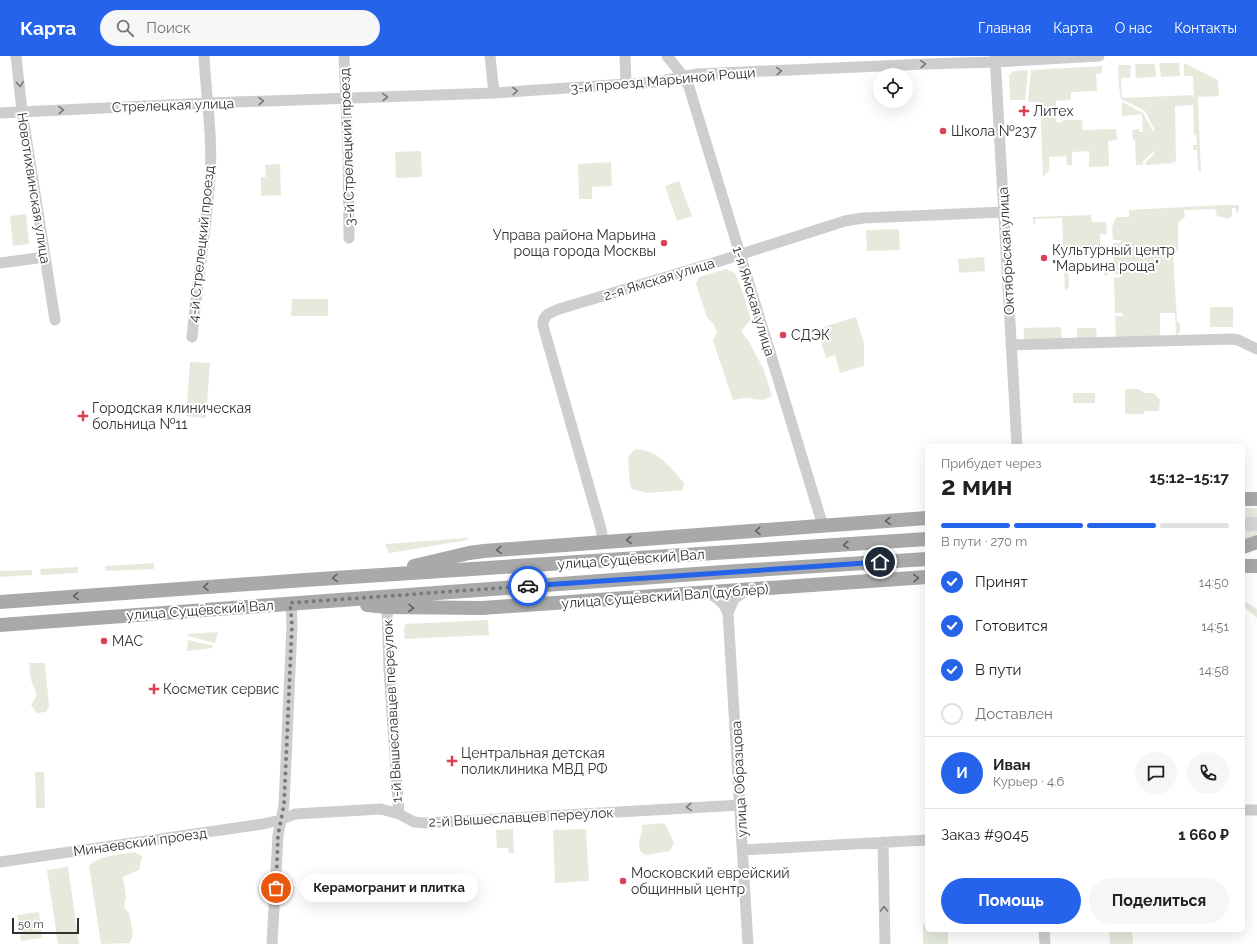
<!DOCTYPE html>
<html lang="ru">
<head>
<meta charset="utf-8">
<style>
	:root { --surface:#fff; --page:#f6f6f6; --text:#222; --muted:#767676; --line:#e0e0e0; --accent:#2563eb }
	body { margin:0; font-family:Raleway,sans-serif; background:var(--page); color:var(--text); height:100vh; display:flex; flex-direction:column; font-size:15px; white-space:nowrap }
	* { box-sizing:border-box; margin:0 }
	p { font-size:13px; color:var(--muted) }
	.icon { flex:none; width:22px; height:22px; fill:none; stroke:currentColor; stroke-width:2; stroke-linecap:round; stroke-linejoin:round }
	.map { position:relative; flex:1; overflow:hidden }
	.drawer { position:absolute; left:925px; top:388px; width:320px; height:488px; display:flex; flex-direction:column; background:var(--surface); border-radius:6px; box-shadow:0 4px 16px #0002 }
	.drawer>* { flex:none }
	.controls { position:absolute; left:873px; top:12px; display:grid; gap:8px }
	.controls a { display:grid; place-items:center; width:40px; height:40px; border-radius:50%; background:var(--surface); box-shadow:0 4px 16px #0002; font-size:20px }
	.scale { position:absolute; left:12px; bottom:10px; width:67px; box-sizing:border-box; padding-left:4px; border:2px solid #313131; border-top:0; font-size:11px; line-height:14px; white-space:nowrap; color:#313131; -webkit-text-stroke:3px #fff; paint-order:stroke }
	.pin { position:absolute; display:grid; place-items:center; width:34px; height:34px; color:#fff; margin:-17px; border:2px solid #fff; border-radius:50%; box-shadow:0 1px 4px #0007 }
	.courier { position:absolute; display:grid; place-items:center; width:40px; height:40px; margin:-20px; border:3px solid #2563eb; border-radius:50%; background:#fff; color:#222; box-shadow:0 1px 5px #0007 }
	.bubble { position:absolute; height:28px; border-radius:14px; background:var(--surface); box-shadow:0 4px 16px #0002; font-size:13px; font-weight:700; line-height:28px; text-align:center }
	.head em { font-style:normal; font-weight:700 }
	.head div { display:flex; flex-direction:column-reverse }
	.head { display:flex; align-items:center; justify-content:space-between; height:68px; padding:0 16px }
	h1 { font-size:26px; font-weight:700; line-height:30px }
	.bar { display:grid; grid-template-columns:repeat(4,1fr); gap:6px 4px; align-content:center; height:48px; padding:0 16px }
	.bar i { height:5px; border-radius:3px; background:var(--line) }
	.bar .on { background:var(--accent) }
	.bar p { grid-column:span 4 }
	.line { display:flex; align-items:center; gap:10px; padding:0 16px; border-top:1px solid var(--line) }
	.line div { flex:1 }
	.round { display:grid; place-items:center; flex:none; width:42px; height:42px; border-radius:21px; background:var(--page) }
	ol { padding:0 16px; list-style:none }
	li { display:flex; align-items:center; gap:12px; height:44px }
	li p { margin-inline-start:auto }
	li .icon { padding:4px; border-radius:50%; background:var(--accent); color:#fff; stroke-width:4 }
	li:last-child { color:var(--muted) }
	li i { width:22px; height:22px; border:2px solid var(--line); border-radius:50% }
	.action { display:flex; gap:8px; margin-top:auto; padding:8px 16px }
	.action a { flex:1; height:46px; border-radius:24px; background:var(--accent); color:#fff; font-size:16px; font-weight:700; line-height:46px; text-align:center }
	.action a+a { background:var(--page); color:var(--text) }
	header { display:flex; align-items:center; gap:24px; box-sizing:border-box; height:56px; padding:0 20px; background:var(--accent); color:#fff }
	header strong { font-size:19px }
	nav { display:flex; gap:22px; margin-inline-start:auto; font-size:14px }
	.search { width:280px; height:36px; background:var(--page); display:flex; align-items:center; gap:10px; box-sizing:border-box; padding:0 14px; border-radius:22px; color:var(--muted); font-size:15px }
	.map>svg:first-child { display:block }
	.green { fill:#e5eadd }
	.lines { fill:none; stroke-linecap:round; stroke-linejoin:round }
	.major-tunnel { stroke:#d6d6d6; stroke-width:14; stroke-dasharray:14 7; stroke-linecap:butt }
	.minor { stroke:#cecece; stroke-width:11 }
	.major { stroke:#a9a9a9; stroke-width:14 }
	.oneway { stroke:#787878 }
	.oneway2 { stroke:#616161 }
	.done { stroke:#797979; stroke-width:4; stroke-dasharray:0 7.2 }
	.route { stroke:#2563eb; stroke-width:5 }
	.poi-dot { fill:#da4156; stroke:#fff; stroke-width:1.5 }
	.labels { text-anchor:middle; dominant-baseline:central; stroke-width:4; stroke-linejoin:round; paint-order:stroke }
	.street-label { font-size:14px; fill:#313131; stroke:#fff }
	.poi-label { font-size:14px; fill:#313131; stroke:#fff; text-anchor:start }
</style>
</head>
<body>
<header>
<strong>Карта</strong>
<div class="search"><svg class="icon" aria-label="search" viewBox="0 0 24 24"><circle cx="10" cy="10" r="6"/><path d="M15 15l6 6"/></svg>Поиск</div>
<nav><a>Главная</a><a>Карта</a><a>О нас</a><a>Контакты</a></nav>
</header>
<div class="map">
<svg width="1257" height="888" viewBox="0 0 1257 888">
	<rect width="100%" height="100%" fill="#fff"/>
	<path class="green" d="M1159 7H1179L1180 19 1179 20 1161 21Z
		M1184 7 1218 24 1219 40 1198 41 1201 117 1198 114 1197 94H1193V89H1197L1196 79 1194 78 1193 49 1175 50 1176 106 1172 104 1174 107 1146 109V106L1154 98V95L1143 105V109H1136L1135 84H1133L1132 74 1139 73V76H1143L1142 58 1122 60V46L1143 57 1153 75H1155L1145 55 1121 43 1119 31 1118 9H1131L1130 22H1121L1122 42 1194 39 1193 20H1186L1184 19Z
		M1135 8H1155L1156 20 1155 21 1136 22Z
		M1102 10V17L1096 18 1097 35 1071 36V44L1056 45V66H1063V64H1082L1083 74 1116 73 1117 84 1108 85 1109 110 1089 111V95L1072 96V109H1067L1066 100 1049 101V114L1043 121 1040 46H1028L1031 14Z
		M1028 14 1025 44H1010L1009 19 1014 15Z
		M421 95 422 121 396 122 395 96Z
		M611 106 612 130 592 131V143H579L578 108Z
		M280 108 281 139 261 140V121H266L265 109Z
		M679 125 692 160 677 165 665 130Z
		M1223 149H1238L1239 150V155L1236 157V152H1232V160L1229 163 1217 160 1215 153 1184 154 1185 161 1178 167V194L1176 196H1173L1177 265 1180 268C1180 273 1181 277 1176 281L1175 257H1160V281L1119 282 1116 280 1115 260H1123V257H1115L1114 222 1122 221V218H1114L1113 187H1121V184H1113C1112 176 1111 168 1117 161H1129V154Z
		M26 158 29 188 13 190 10 160Z
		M1091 159 1092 166H1106L1107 178H1100V188L1107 189 1100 190V195H1107L1108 201H1106L1105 197H1099L1094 202 1093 197H1077L1075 199 1066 200 1064 202 1065 213H1071L1068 214 1069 230 1065 236 1062 162 1035 163V168H1033V161Z
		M899 173 900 194 867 195 866 174Z
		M984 201 985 215 959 217 958 203Z
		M1090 208H1092L1094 213H1102L1103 210 1105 209 1108 210V219L1105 220 1103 215H1078L1076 213 1077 209 1079 214 1088 213Z
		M726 213 735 217 744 240 751 264 741 275 749 286 764 314 772 340 763 344 745 342 733 344 713 285 717 276 714 268 707 261 696 228 699 221Z
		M292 243H328V260H291Z
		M1210 251H1233V271H1210Z
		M856 261 864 287V310L840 317 835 299 826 302 817 273Z
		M1061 271 1062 283 1024 284V272Z
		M1077 272H1096L1097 282H1077Z
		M190 306 210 307 206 362 186 360Z
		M1125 333H1138L1145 337H1154L1160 344 1159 355H1144V358H1125Z
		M1073 337H1095V347H1073Z
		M635 393C639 394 644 394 648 395 663 401 674 415 684 427L683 434 647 437 631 433 629 420 628 401Z
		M1243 452H1257V478L1243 484Z
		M468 482 467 484 389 497 385 488Z
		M154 507V513L106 515 105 510Z
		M78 511V517L41 519 40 513Z
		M32 514V519L0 521V515Z
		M1243 544 1257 553V562L1243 550Z
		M488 564 489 579 405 583 404 574 405 568Z
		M218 576 215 587 188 580V578Z
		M188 584 213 590 212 592 187 595Z
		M29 607H45L49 650 46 656 37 657 31 649C40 635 35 637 31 624 30 619 30 613 29 607Z
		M35 716H44L45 752H36Z
		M661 767 666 769 674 787 670 795 645 799 640 795 639 785 642 775V769Z
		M513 773 514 797H509L508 792H497L496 774Z
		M586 773 589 825 555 827 553 774Z
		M134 796 142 800 139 814 123 821 126 841 124 852 129 857 133 878 130 887 101 888 89 810C97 800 121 798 134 796Z
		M68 811 79 888H58L47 814Z
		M39 856 42 882 21 885 17 859Z
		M927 867V874H948V888H923V868Z
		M1109 874H1132L1133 888H1110Z"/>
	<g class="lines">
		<path class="major-tunnel" d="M1243 468H1257"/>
		<path class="minor" d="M16 0 22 55 55 264
			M344 0 348 91 349 182
			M490 0 494 37
			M625 0 626 27
			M667 0 684 21 689 31 823 470
			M995 0 1017 390
			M0 57 208 47 494 37 656 26 697 18 926 8 995 6 1099 0
			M0 207 45 201
			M192 281C197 228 206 175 210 121 213 82 206 40 204 0
			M1011 289 1232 283 1238 284 1257 293
			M603 486 601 473 543 270C542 259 551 256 559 253L723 204 845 165 863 162 1004 156
			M747 534 734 543 728 557 748 888
			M705 537C717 540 724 546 728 557
			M387 551 389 613 399 758
			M1243 754H1257
			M883 786 885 888
			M743 794 927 784
			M0 806 263 768 280 764 295 758 381 753 399 758 414 766 425 767 741 749
			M1044 874 1045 888
			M272 888 278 779 284 749 292 569 291 547"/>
		<path class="major" d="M1243 443H1257
			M1243 491 1257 486
			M414 510 469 497 484 495 927 462
			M1243 510H1257
			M0 546 305 524 927 483
			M367 549 387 551 482 552 927 521
			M0 569 723 516 927 503"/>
	</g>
	<defs><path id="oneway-chevron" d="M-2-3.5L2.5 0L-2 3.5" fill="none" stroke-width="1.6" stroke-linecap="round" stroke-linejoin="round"/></defs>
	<g class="oneway">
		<use href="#oneway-chevron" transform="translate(923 8) rotate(-3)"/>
		<use href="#oneway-chevron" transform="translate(779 15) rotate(-3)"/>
		<use href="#oneway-chevron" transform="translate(20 28) rotate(83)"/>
		<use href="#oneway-chevron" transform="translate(515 35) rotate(-4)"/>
		<use href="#oneway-chevron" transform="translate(385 41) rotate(-2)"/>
		<use href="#oneway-chevron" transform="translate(261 45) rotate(-2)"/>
		<use href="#oneway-chevron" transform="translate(61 54) rotate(-2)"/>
		<use href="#oneway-chevron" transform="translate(689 751) rotate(177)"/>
		<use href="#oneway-chevron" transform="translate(884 853) rotate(-91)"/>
	</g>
	<g class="oneway2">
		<use href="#oneway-chevron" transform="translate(888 465) rotate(176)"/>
		<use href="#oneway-chevron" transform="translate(758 475) rotate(176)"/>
		<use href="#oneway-chevron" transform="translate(629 484) rotate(176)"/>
		<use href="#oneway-chevron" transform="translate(846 489) rotate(176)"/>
		<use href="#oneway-chevron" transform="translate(499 494) rotate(176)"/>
		<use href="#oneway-chevron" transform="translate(335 522) rotate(176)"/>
		<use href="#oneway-chevron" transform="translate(916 522) rotate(-4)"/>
		<use href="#oneway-chevron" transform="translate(206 531) rotate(176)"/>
		<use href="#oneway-chevron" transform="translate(76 540) rotate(176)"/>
		<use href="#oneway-chevron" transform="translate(411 552) rotate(1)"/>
	</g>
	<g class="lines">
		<path class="done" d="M276 832 278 779 284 749 292 569 290 547 528 530"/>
		<path class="route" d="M528 530 880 506"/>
	</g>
	<g class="poi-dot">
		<path d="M1022 49h4v4h4v4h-4v4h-4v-4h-4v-4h4z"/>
		<circle cx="943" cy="75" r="4"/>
		<circle cx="664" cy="187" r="4"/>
		<circle cx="1044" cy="202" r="4"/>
		<circle cx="783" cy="279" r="4"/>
		<path d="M81 354h4v4h4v4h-4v4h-4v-4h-4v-4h4z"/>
		<circle cx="104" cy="585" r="4"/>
		<path d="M152 627h4v4h4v4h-4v4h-4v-4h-4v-4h4z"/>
		<path d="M450 699h4v4h4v4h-4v4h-4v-4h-4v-4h4z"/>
		<circle cx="623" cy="825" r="4"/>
	</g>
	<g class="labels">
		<g class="street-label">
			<text transform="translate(663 24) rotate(-5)">3-й проезд Марьиной Рощи</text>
			<text transform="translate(173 49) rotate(-2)">Стрелецкая улица</text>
			<text transform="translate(347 91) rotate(-92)">3-й Стрелецкий проезд</text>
			<text transform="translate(34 132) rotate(81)">Новотихвинская улица</text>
			<text transform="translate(201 188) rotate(-84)">4-й Стрелецкий проезд</text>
			<text transform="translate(1006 195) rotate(-93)">Октябрьская улица</text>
			<text transform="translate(659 223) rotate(-17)">2-я Ямская улица</text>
			<text transform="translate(754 245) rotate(73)">1-я Ямская улица</text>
			<text transform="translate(631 503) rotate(-4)">улица Сущёвский Вал</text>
			<text transform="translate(665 540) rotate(-4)">улица Сущёвский Вал (дублёр)</text>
			<text transform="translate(200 554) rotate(-4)">улица Сущёвский Вал</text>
			<text transform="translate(392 655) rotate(-93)">1-й Вышеславцев переулок</text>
			<text transform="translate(739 723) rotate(-93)">улица Образцова</text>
			<text transform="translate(521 761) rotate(-3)">2-й Вышеславцев переулок</text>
			<text transform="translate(140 786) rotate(-8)">Минаевский проезд</text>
		</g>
		<g class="poi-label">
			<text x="1033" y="55">Литех</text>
			<text x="951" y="75">Школа №237</text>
			<text x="656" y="179" text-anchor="end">Управа района Марьина<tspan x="656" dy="16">роща города Москвы</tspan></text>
			<text x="1052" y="194">Культурный центр<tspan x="1052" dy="16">"Марьина роща"</tspan></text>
			<text x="791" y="279">СДЭК</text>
			<text x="92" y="352">Городская клиническая<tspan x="92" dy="16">больница №11</tspan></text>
			<text x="112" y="585">MAC</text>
			<text x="163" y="633">Косметик сервис</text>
			<text x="461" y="697">Центральная детская<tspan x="461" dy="16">поликлиника МВД РФ</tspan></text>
			<text x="631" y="817">Московский еврейский<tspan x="631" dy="16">общинный центр</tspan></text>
		</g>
	</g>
</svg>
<div class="controls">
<a><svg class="icon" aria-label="locate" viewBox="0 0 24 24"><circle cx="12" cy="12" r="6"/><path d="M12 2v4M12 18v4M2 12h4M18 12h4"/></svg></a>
</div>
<div class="scale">50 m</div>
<div class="pin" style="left:276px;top:832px;background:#ea580c"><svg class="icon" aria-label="bag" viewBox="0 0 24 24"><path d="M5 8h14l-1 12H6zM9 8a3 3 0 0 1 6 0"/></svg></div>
<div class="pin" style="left:880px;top:506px;background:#1f2937"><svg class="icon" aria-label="home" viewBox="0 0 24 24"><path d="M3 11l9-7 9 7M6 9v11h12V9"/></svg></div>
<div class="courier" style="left:528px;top:530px"><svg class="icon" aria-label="car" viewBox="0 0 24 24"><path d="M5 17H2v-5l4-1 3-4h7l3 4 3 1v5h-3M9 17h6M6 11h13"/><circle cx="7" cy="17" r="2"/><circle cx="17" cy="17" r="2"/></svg></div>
<div class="bubble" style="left:300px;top:818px;width:178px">Керамогранит и плитка</div>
<section class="drawer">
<div class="head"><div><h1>2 мин</h1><p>Прибудет через</p></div><em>15:12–15:17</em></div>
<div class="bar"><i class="on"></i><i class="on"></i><i class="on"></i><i></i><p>В пути · 270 m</p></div>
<ol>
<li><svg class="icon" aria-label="check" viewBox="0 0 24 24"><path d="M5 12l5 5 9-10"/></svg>Принят<p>14:50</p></li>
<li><svg class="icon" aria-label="check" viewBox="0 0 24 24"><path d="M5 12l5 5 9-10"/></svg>Готовится<p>14:51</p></li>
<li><svg class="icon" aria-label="check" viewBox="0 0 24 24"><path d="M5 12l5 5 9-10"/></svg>В пути<p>14:58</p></li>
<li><i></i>Доставлен</li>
</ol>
<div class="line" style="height:72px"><b class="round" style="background:var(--accent);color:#fff">И</b><div><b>Иван</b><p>Курьер · 4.6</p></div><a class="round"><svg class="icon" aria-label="chat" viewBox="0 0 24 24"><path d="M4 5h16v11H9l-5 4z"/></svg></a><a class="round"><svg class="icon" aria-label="phone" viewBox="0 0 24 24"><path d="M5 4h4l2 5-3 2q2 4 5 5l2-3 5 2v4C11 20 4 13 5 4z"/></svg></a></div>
<div class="line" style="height:52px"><div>Заказ #9045</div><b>1 660 ₽</b></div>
<div class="action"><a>Помощь</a><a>Поделиться</a></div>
</section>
</div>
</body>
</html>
